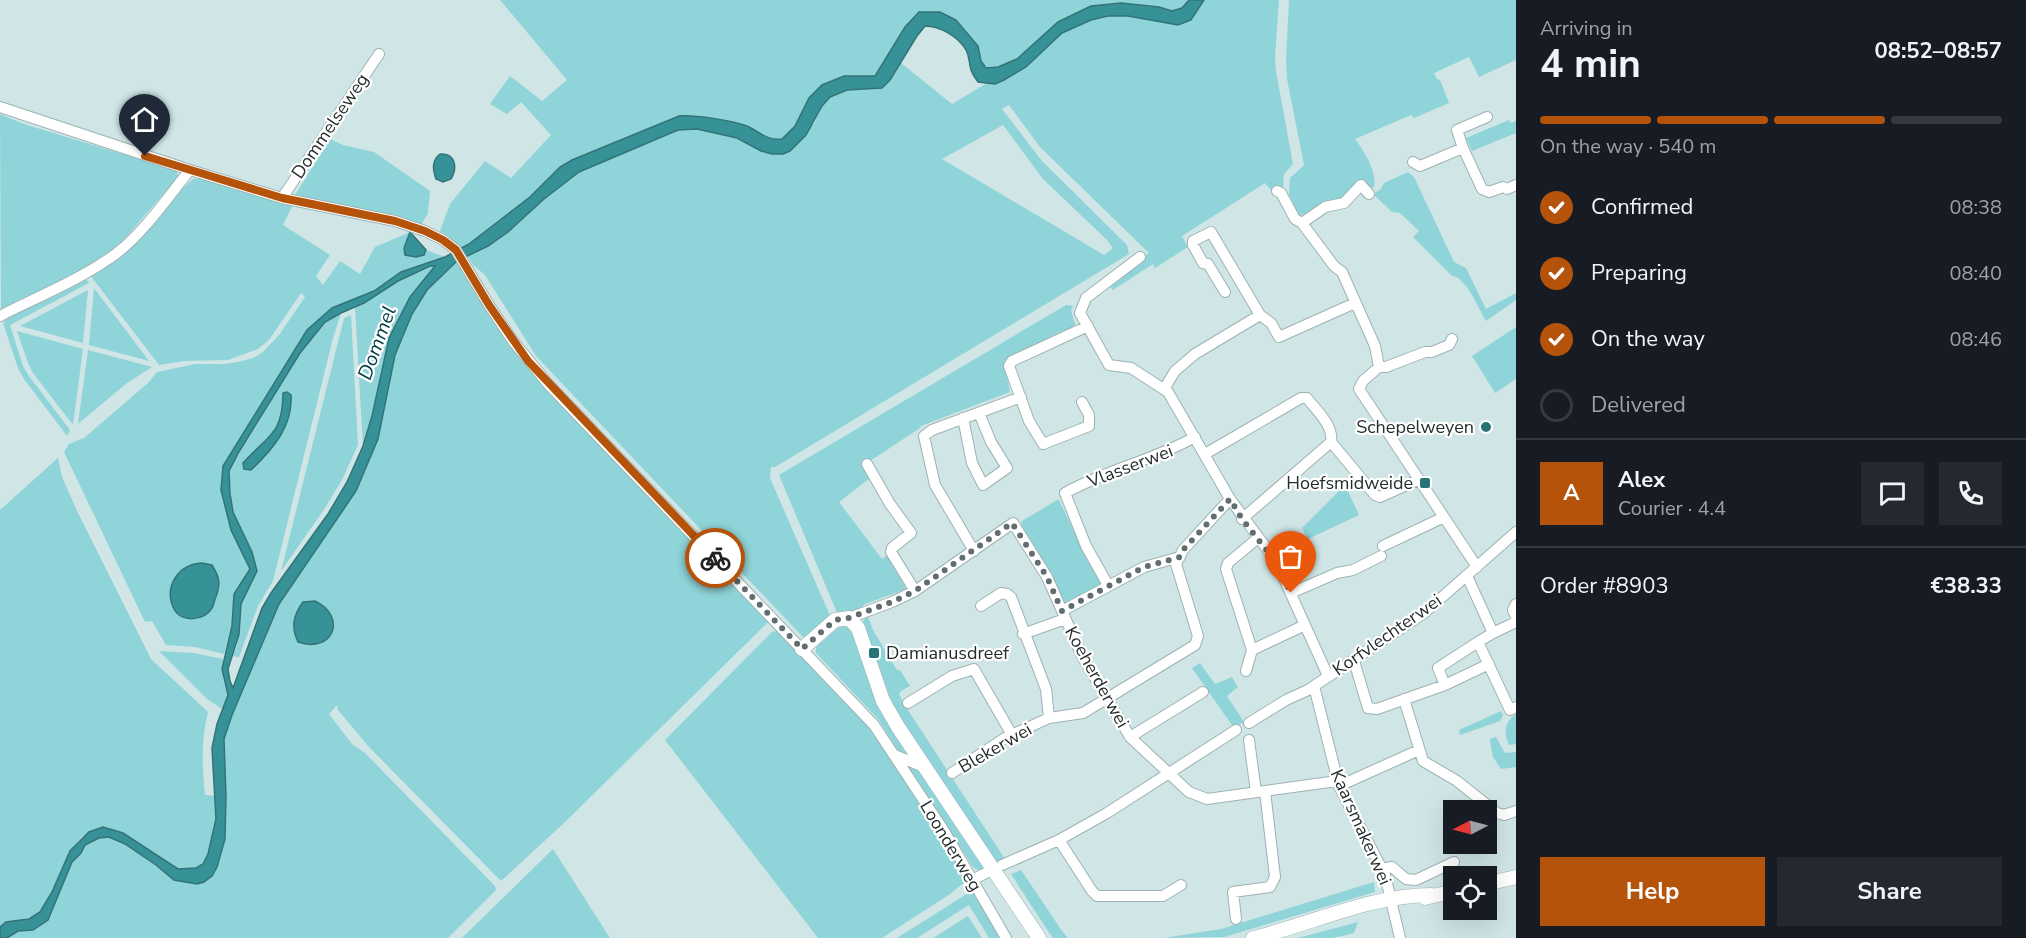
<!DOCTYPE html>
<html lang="en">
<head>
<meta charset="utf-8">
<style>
	:root { --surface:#171b24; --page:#242831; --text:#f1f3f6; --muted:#9ea1a6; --line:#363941; --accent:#b45309 }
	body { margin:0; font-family:"Nunito Sans",sans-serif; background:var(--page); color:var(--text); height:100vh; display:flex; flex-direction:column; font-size:22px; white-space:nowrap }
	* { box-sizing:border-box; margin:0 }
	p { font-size:20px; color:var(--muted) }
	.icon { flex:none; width:33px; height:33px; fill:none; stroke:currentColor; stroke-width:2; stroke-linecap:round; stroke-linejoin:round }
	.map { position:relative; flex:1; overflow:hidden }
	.details { display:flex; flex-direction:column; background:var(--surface); width:510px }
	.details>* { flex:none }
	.needle { width:39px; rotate:264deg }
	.controls { position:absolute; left:1443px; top:800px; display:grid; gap:12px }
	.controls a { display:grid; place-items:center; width:54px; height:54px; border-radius:0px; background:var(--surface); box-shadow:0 6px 24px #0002; font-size:30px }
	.pin { position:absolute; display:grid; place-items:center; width:51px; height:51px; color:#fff; margin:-62px -26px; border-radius:50% 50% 50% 0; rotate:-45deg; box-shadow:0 0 6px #0007 }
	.pin .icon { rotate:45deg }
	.courier { position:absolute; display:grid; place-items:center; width:60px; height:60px; margin:-30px; border:4px solid #b45309; border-radius:50%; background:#fff; color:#222; box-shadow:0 2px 8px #0007 }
	.head em { font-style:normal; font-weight:700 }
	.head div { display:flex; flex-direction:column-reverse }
	.head { display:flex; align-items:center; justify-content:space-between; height:102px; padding:0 24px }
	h1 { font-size:39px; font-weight:700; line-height:45px }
	.bar { display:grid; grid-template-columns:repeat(4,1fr); gap:9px 6px; align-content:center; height:72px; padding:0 24px }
	.bar i { height:8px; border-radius:4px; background:var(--line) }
	.bar .active { background:var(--accent) }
	.bar p { grid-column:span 4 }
	.line { display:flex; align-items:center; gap:15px; padding:0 24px; border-top:2px solid var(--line) }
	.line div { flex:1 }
	.round { display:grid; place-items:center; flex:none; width:63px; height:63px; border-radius:0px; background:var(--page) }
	ol { padding:0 24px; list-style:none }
	li { display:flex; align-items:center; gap:18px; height:66px }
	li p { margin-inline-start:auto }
	li .icon { padding:6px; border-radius:50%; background:var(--accent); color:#fff; stroke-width:4 }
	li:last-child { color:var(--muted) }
	li i { width:33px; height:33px; border:3px solid var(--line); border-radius:50% }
	.cta { display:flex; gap:12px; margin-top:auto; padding:12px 24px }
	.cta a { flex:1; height:69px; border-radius:0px; background:var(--accent); color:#fff; font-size:24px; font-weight:700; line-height:69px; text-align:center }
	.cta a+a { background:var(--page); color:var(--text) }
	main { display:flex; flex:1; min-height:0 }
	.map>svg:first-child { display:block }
	.green { fill:#8fd4d8; fill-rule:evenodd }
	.water { fill:#379298; stroke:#327478; stroke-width:1.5; fill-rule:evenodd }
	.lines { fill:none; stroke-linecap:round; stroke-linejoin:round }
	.minor-casing { stroke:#9eb2b3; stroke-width:12 }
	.tertiary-casing { stroke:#9eb2b3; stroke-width:15 }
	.minor { stroke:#fff; stroke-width:10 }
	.tertiary { stroke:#fff; stroke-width:14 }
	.done { stroke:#616d6e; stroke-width:6; stroke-dasharray:0 10.8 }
	.route { stroke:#b45309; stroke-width:8 }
	.poi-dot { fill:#287377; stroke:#fff; stroke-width:2 }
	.labels { text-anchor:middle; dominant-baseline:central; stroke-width:4.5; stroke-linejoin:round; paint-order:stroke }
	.street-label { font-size:18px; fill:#252d2e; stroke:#fff }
	.poi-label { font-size:18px; fill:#252d2e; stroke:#fff; text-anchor:end }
	.water-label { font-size:20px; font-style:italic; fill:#053e42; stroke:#fff }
</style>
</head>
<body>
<main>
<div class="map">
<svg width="1516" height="938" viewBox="0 0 1516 938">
	<rect width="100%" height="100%" fill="#d0e5e6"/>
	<path class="green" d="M500 0H1189L1182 8 1172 11 1159 7 1121 3 1091 6 1058 22 1017 59 998 68H985L981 61 978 46 956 20 905 27 874 76H844L810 98 801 117 783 139C768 141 760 132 747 126 731 120 696 115 679 116L572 160C555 170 544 184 530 197 512 214 484 237 462 248L440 231 450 204 485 161 511 178 551 135 521 102 507 114 490 104 510 76 542 101 567 80Z
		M1204 0H1279L1275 57 1276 71 1293 164 1284 174 1283 189 1275 195 1265 183 1182 236 1188 247 1155 268 1153 264 1113 290 1107 282 1149 253 1040 147 1009 105 1002 109 1042 161 1127 245 1129 254 775 467H771L770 478 831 618 808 637H803L536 356 485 275 473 265 467 255 508 232 544 199 579 172 678 130 697 129 737 138 761 151 814 124 822 106 830 97 847 90 882 88 890 80 901 63 952 104 987 83 995 84 1026 67 1062 33 1091 20 1108 16H1128L1178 25 1197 11ZM1003 125 1043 179 1107 240 1113 248 1104 255 942 159Z
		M1289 0H1516V60L1479 77 1469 57 1434 73 1437 79 1440 80 1449 103 1414 118 1411 115 1355 139C1364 151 1377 171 1374 187L1326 204 1299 216 1289 194 1290 178 1304 165 1287 79 1286 60Z
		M0 114 24 124 175 170 177 172 178 177 126 237 100 261 1 310Z
		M1509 120 1511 123 1516 121V133L1472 151 1466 138Z
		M330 139 343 145 374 152 430 191 428 213 421 225 379 213 295 195Z
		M1408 172 1414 177 1454 262 1466 268 1486 309 1516 293V300L1486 321C1479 309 1466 277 1452 276L1413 237 1419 231 1400 213 1392 212 1373 194 1381 189 1384 183Z
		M193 179H200L293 205 283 225 330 255 316 276 323 285 340 261 360 274 375 247 410 232 404 248 424 255 426 250 445 257 401 272 374 291 332 308 307 330 223 466 221 490 231 530 250 569 234 594 232 626 224 654 195 647 166 645 152 621 145 622 64 452 69 444 84 438 148 383 157 372 195 364H224L238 362 253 358 263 352 279 335 305 297 301 293 269 340 258 349 228 360 184 361 159 365 90 275ZM220 587C212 606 210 620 185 618Z
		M457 261 525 361 769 621 563 824 501 881 369 747 338 710 337 705 329 714 352 744 365 753 495 886 496 890 448 938H7L18 931 33 930 53 911V904L72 862 81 853 85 845C92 842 99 837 107 837 124 838 161 869 174 880L217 867 225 839 226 797 224 739 232 715 279 604 356 491 378 439 395 355 412 314 427 290Z
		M430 266H435L410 297 389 338 380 375 377 400 363 446 355 308 398 281Z
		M85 277 89 283 10 325 23 366 29 376 70 430 67 436 24 379 18 368 3 323 5 320Z
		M94 288 149 361 89 345Z
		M88 290 83 343 20 326Z
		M1066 305 1073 306 1071 310 1075 324 1073 328 1059 332 1004 363 1010 392 921 426 920 428 864 465 870 478 839 502 882 559 887 555 906 589 865 604 857 612 838 615 779 475Z
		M341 313 333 338 273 581 258 606 239 657 232 656 237 646 241 604 252 581 255 563 233 512 229 471 300 353 325 322Z
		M351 315 358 445 342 480 323 511 281 571 344 318Z
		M1516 327V379L1495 393 1472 356Z
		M17 331 83 349 73 425 33 373 28 363Z
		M88 350 152 367 127 383 78 424Z
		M58 458 62 477 77 511 151 659 208 712C201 740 202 766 205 795L216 796V819L208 854 203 864 196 868 178 869 123 833 103 827C96 830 87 833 82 837 61 857 60 889 41 910 30 923 12 917 0 927V510Z
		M1345 485 1359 515 1308 539 1302 528Z
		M1057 500H1059L1082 548 1103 584 1066 605 1051 574 1021 524 1022 521Z
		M868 617 873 630 897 670H900L910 686 901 691 899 694 904 704 1005 859 995 864 895 710 861 624 865 618Z
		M840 626 848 627 852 632 881 704 985 869 979 871 973 867 878 719 816 653V647Z
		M773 631 778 632 786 641C821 676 856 710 886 749L967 880 950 894 882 938H818L665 740Z
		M159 651 194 653 223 659V680L228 695 222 709 207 699Z
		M1200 663 1215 684 1232 677 1238 687 1227 696 1244 722 1234 728 1192 668Z
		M1501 711 1503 715 1500 721 1460 735 1459 730Z
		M1516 714V744L1509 745C1503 733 1505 721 1516 714Z
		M1496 737 1505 753 1516 752V767L1501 769 1493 757 1490 741V739Z
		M553 849 610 938H462Z
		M1021 870 1062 931 1068 938H1053L1048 931 1011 874Z
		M1374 882 1375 892 1224 937 1164 938 1221 929Z
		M973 890 1002 938H989L969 905 917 938H897Z
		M968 916 982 938H933Z
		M1358 922 1354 933 1333 938H1298Z"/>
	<path class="water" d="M1189 0H1204L1191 20 1178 25 1128 16H1108L1091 20 1062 33 1026 67 1004 80 995 84 978 82C966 67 972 61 966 50 959 37 940 26 925 26L917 36 890 80 882 88 847 90 830 97 822 106 806 135 790 151 783 154H772L761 151 737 138 697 129 678 130 579 172 544 199 508 232 488 246 457 261 427 290 412 314 395 355 378 439 356 491 279 604 232 715 224 739 226 797 225 839 217 867 212 876 204 882 197 884 174 880 156 865 125 844 109 837 99 838 85 845 81 853 72 862 48 920 33 930 18 931 7 938H0V927L6 922 29 919 40 912 52 892 70 851 89 832 103 827 123 833 178 869 196 868 203 864 208 854 216 819 212 748 217 724 228 695 222 669 232 626 234 594 250 569 231 530 221 490 223 466 307 330 332 308 374 291 401 272 445 257 469 244 530 197 560 167 572 160 679 116C696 115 731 120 747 126 760 132 767 141 782 139L795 126 809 98 822 85 844 76H875L905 27 919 12H940L956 20 978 46 981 61 986 68 998 67 1017 59 1058 22 1091 6 1121 3 1159 7 1172 11 1182 8ZM430 266H435L410 297 389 338 372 416 363 446 347 482 328 514 271 593 262 608 233 688 230 681 228 669 239 634 241 604 257 571 252 552 233 512 230 493 229 471 239 452 300 353 325 322 341 313 364 303 398 281Z
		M440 154C455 153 458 167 451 179L443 182 436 179C433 170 431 161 440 154Z
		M410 232 426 250 424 255 416 257 405 255 404 248Z
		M287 392 291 395C293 426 273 449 251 470L244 469 243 463C267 436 283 435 283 393Z
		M202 563 212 565C220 578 221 585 215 599 214 602 214 605 212 608 205 621 181 623 174 609 163 586 179 564 202 563Z
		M315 601C348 617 333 654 298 642 291 627 293 616 303 602Z"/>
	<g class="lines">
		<g class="minor-casing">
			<path id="minor" d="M0 107 190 170 282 198 395 221 425 231 443 240 456 250 489 305 513 341 549 385 874 725 944 831 1006 938
				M1463 148 1457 130 1487 117
				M1413 162 1420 166 1463 148 1482 189 1489 192 1503 187 1507 189 1516 185
				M1277 191 1281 193 1295 219 1302 223 1334 266 1342 272 1375 346 1379 367 1363 381 1359 389 1477 567
				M282 198 379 54
				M1302 223 1325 207 1344 203 1361 185 1369 194
				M1140 257 1086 298 1080 313 1109 365 1131 368 1168 392 1230 499 1276 561 1328 676
				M1225 292 1208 264 1203 263 1193 245V241L1211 232 1260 315 1271 323 1279 337 1355 303
				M0 316C39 296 82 279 117 253 145 231 167 198 190 170
				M1379 367H1386L1425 352H1432L1449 345 1452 339
				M1164 389 1175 371 1195 354 1260 315
				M1082 402 1089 415V426L1043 444 1029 421 1009 366 1012 361 1088 326
				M963 418 972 463 983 485 1007 468 991 442 979 413
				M1205 454 1301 398H1307C1316 410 1334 426 1331 442
				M867 464 890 504 911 533 892 548 891 552 915 591
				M1242 519 1331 442 1375 495 1380 497 1418 480
				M1383 546 1444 517
				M974 551 935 485 924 436 932 430 1021 397
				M1467 576 1493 633 1516 622
				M1108 585 1086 546 1065 493C1106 470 1154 460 1195 437
				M1291 593 1337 573 1353 570 1381 556
				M1516 604 1513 610 1516 617
				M981 606 1001 593 1007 594 1011 597 1046 689 1049 718
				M1062 611 1144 567 1180 557
				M849 618 892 602 915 591 1013 523 1047 577 1082 656 1130 737 1189 792 1207 799 1337 781
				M1493 633 1478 642 1510 710 1516 707
				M1023 634 1065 619
				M1252 650 1305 625
				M1354 661 1368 708 1377 709 1445 685 1489 664
				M1246 671 1252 650 1226 569 1228 563 1258 538
				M1445 685 1438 668 1478 642
				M1314 686 1339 786 1385 875 1400 938
				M1404 699 1423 761 1457 781 1497 813 1504 815 1516 811
				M908 703 952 676 974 669 1012 735
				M1249 723 1286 700 1308 690 1424 613 1516 532
				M1130 737 1203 692
				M1249 740 1256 792
				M894 755 927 768
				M952 773 1005 738 1049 718 1083 713 1195 645 1198 636 1176 564 1183 550 1230 499
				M1339 786 1419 750
				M1059 840 1092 891 1097 896H1163L1181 885
				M1002 865 1059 840 1107 813 1236 730
				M1382 869 1392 867 1406 879 1416 880 1454 862
				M972 880 992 870
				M1236 919 1233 892 1270 887 1275 877 1265 791"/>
		</g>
		<g class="tertiary-casing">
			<path id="tertiary" d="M802 649 835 620 849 618 858 628 883 701 898 727 1039 938
				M1486 884 1516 877
				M1425 898 1454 891
				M1253 938C1312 924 1370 895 1432 895"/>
		</g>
		<use href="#minor" class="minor"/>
		<use href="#tertiary" class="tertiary"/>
	</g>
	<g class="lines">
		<path class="done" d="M715 558 802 649 835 620 849 618 892 602 915 591 1012 523 1047 577 1062 611 1144 567 1180 557 1183 550 1230 499 1242 519 1275 561 1291 593"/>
		<path class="route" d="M145 156 282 198 395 221 425 231 443 240 456 250 489 305 528 361 715 558"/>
	</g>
	<g class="poi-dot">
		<circle cx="1486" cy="427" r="6"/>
		<rect x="1419" y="477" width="12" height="12" rx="3"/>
		<rect x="868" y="647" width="12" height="12" rx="3"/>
	</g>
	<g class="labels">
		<g class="street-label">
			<text transform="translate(330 126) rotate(-56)">Dommelseweg</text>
			<text transform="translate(1130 466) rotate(-21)">Vlasserwei</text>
			<text transform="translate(1387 635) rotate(-35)">Korfvlechterwei</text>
			<text transform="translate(1097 677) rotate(61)">Koeherderwei</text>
			<text transform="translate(995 748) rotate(-30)">Blekerwei</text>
			<text transform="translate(1361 827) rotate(66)">Kaarsmakerwei</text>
			<text transform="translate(951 846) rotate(59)">Loonderweg</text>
		</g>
		<g class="poi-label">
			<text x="1474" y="427">Schepelweyen</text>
			<text x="1413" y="483">Hoefsmidweide</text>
			<text x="886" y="653" text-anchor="start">Damianusdreef</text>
		</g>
		<g class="water-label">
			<text transform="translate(377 343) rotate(-70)">Dommel</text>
		</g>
	</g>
</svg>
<div class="controls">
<a><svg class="needle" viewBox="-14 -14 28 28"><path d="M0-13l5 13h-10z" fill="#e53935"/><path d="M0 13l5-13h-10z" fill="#9ea1a6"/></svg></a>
<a><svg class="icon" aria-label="locate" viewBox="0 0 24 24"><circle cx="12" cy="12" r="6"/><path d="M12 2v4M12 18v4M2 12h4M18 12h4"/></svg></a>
</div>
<div class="pin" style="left:1291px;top:593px;background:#ea580c"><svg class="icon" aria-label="bag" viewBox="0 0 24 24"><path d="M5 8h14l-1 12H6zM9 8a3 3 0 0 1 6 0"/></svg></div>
<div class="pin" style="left:145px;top:156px;background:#1f2937"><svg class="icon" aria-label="home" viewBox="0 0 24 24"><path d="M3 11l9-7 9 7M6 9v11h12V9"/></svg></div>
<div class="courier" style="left:715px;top:558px"><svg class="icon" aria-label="bike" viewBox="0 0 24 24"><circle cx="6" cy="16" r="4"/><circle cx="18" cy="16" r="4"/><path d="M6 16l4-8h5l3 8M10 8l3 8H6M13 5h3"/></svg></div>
</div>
<section class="details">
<div class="head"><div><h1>4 min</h1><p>Arriving in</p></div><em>08:52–08:57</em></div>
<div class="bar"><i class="active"></i><i class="active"></i><i class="active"></i><i></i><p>On the way · 540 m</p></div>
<ol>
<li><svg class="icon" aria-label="check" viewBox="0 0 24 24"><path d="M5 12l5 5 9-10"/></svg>Confirmed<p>08:38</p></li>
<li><svg class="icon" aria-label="check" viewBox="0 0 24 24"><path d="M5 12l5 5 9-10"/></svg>Preparing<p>08:40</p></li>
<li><svg class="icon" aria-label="check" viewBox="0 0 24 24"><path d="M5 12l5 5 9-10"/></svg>On the way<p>08:46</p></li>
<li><i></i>Delivered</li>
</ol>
<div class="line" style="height:108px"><b class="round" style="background:var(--accent);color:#fff">A</b><div><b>Alex</b><p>Courier · 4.4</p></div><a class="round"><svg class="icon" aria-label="chat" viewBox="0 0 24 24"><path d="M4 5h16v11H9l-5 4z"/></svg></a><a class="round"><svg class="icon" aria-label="phone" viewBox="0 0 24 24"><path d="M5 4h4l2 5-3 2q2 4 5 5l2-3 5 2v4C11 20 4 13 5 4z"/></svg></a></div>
<div class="line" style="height:78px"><div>Order #8903</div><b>€38.33</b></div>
<div class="cta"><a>Help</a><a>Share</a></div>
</section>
</main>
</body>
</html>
